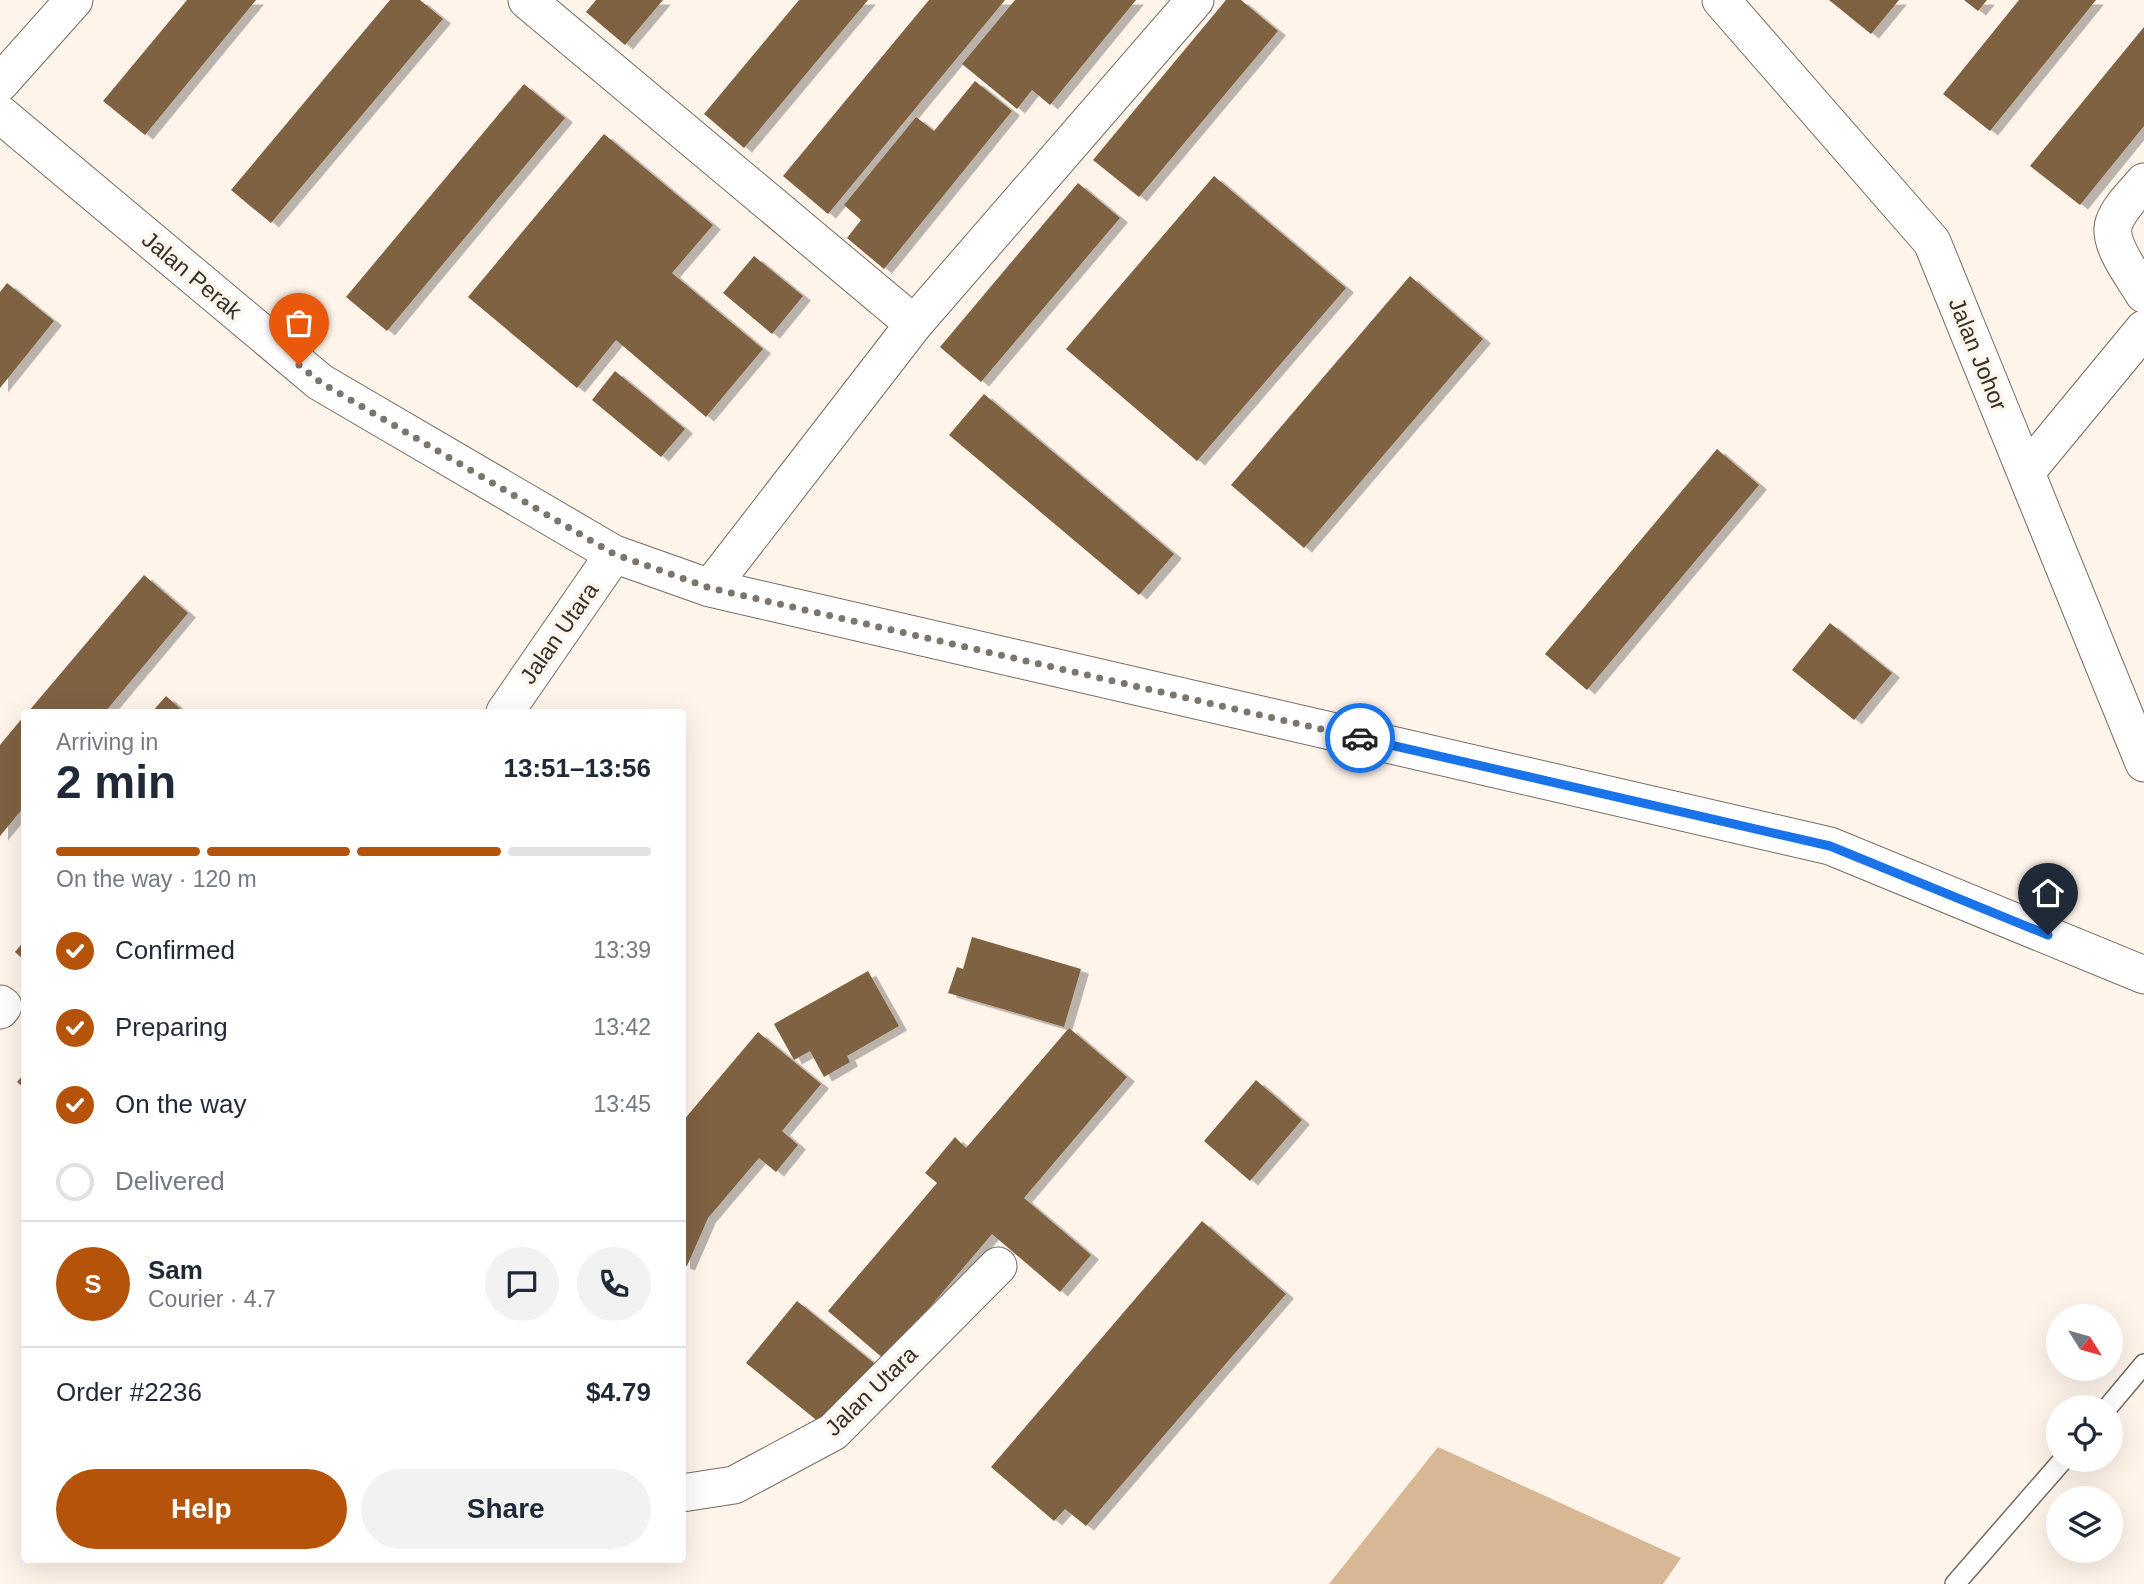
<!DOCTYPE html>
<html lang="en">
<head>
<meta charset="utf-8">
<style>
	:root { --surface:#fff; --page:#f2f2f3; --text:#1f2937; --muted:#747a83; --line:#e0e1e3; --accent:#b45309 }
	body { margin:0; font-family:Helvetica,sans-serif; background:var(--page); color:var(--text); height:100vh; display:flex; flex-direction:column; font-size:26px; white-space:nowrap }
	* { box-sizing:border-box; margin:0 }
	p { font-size:23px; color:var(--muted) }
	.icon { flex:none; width:38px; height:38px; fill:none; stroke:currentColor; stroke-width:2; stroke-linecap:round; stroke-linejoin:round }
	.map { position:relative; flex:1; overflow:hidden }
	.side { position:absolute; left:21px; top:709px; width:665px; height:854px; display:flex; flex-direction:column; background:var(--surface); border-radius:7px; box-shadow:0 7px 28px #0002 }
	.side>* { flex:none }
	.needle { width:46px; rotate:127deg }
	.buttons { position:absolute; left:2046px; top:1304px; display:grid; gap:14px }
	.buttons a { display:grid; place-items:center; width:77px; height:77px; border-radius:50%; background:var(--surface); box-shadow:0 7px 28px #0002; font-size:35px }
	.pin { position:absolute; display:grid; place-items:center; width:60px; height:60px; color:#fff; margin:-72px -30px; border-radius:50% 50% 50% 0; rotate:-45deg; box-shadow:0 0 7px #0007 }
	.pin .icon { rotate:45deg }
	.courier { position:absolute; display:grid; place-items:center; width:70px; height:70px; margin:-35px; border:5px solid #1a73e8; border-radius:50%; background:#fff; color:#222; box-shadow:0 2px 9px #0007 }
	.overview em { font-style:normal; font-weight:600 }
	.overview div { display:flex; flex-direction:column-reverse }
	.overview { display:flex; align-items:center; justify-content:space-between; height:119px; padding:0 35px }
	h1 { font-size:46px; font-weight:600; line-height:52px }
	.bar { display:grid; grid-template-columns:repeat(4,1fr); gap:10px 7px; align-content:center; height:84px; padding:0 35px }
	.bar i { height:9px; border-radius:5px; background:var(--line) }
	.bar .selected { background:var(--accent) }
	.bar p { grid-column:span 4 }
	.line { display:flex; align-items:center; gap:18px; padding:0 35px; border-top:2px solid var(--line) }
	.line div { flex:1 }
	.round { display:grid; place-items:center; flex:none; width:74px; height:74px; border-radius:37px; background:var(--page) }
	ol { padding:0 35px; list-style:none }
	li { display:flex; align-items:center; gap:21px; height:77px }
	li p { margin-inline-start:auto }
	li .icon { padding:7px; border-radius:50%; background:var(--accent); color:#fff; stroke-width:4 }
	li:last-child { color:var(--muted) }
	li i { width:38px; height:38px; border:4px solid var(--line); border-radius:50% }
	.action { display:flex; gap:14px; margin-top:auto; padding:14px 35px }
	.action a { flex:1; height:80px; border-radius:42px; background:var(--accent); color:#fff; font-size:28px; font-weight:600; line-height:80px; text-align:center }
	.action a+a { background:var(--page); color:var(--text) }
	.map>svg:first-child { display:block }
	.forest { fill:#d8b794 }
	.building { fill:#7f6242; filter:url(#shadow) }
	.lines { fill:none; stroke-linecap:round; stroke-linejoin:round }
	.service-casing { stroke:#746b62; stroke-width:22 }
	.minor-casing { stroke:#746b62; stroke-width:39 }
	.service { stroke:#fff; stroke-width:19 }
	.minor { stroke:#fff; stroke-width:37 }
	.done { stroke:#7b756e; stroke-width:7; stroke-dasharray:0 12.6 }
	.route { stroke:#1a73e8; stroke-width:9 }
	.labels { text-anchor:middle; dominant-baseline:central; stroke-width:7; stroke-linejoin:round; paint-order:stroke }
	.street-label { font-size:23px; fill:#34302c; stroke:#fef4ea }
</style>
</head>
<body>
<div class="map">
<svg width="2144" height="1584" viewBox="0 0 2144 1584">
	<defs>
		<filter id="shadow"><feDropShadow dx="8" dy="4.5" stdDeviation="0" flood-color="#0004"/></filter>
	</defs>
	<rect width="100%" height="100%" fill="#fef4ea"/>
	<path class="forest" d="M1438 1447 1681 1558 1663 1584H1329Z"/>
	<path class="building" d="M187 0H256L145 135 103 101Z
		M390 0H420L443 19 271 223 231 190Z
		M596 0H663L625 45 586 12Z
		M799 0H868L744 148 704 114Z
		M929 0H1005L828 214 783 176Z
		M1015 0H1136L1050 105 1032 90 1017 109 962 64Z
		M1226 0H1241L1278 31 1139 197 1093 160Z
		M1829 0H1899L1871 34Z
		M1964 0H1987L1978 11Z
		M2019 0H2096L1990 131 1943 94Z
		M2144 27V126L2080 205 2030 166Z
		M975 81 1012 111 884 269 847 238 861 220 844 205 916 117 934 131Z
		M524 84 565 118 387 331 346 297Z
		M604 134 713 225 672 273 763 349 706 417 616 340 577 388 468 297Z
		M1214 176 1346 288 1197 461 1066 349Z
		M1078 183 1120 218 981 382 940 347Z
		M754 256 803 296 772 334 723 293Z
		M1410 276 1483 339 1304 548 1231 485Z
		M7 283 54 321 0 388V292Z
		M615 371 685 429 661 457 592 400Z
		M984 394 1174 554 1139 595 949 435Z
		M1717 449 1759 485 1587 690 1545 654Z
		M144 575 188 613 105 712H28Z
		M1830 623 1892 673 1854 720 1792 670Z
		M166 696 184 712H152Z
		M24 716V807L0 836V745Z
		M972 937 1081 969 1064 1027 948 993 957 967 963 969Z
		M24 941V960L15 952Z
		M868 971 899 1026 847 1056 850 1062 824 1077 810 1051 794 1060 774 1024Z
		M1069 1028 1127 1077 1024 1198 1091 1255 1060 1292 992 1234 885 1360 828 1311 937 1183 925 1173 955 1137 966 1148Z
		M758 1032 821 1084 782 1131 798 1145 776 1172 759 1158 708 1218 687 1266 682 1264V1122Z
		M24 1074V1088L17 1082Z
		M1256 1080 1302 1120 1250 1181 1204 1141Z
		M1202 1221 1286 1294 1086 1526 1065 1509 1054 1521 991 1467Z
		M797 1301 875 1364 825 1427 746 1363Z"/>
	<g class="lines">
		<g class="service-casing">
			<path id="service" d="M2108 1407 2144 1364
				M1955 1584 2063 1460"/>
		</g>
		<g class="minor-casing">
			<path id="minor" d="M527 0 914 324
				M1721 0 1932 242 2144 763
				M0 83 74 0
				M0 114 320 382 614 554 710 588 1830 846 2144 975
				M2144 182C2134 194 2119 208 2114 223 2107 243 2134 277 2144 294
				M2026 472 2144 329
				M710 588 914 324 1195 0
				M505 712 614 554
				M0 1004 3 1006 0 1010
				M682 1493 734 1485 833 1432 998 1266"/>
		</g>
		<use href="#service" class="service"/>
		<use href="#minor" class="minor"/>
	</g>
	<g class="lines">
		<path class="done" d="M299 365 320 382 614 554 710 588 1360 738"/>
		<path class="route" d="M1360 738 1830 846 2048 935"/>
	</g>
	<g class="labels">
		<g class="street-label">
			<text transform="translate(192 275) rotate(40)">Jalan Perak</text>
			<text transform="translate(1978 354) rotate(68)">Jalan Johor</text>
			<text transform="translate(559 633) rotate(-55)">Jalan Utara</text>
			<text transform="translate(871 1391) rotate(-44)">Jalan Utara</text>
		</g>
	</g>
</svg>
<div class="buttons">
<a><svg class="needle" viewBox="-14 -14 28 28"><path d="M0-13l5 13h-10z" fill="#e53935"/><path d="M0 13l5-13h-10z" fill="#747a83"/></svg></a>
<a><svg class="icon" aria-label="locate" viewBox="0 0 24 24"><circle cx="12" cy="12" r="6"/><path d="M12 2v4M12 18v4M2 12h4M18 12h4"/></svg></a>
<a><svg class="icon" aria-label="layers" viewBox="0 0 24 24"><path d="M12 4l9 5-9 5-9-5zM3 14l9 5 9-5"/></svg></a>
</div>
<div class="pin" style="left:299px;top:365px;background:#ea580c"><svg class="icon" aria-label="bag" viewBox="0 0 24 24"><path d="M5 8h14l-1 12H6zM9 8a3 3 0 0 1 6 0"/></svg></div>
<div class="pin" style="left:2048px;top:935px;background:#1f2937"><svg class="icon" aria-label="home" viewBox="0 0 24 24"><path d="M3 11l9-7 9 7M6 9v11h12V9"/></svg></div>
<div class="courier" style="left:1360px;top:738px"><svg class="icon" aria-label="car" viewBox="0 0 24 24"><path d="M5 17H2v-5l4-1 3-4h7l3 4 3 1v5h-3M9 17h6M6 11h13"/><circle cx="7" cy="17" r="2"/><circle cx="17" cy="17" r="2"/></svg></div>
<section class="side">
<div class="overview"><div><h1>2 min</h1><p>Arriving in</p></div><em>13:51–13:56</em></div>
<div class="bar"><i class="selected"></i><i class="selected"></i><i class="selected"></i><i></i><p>On the way · 120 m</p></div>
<ol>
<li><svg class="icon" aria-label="check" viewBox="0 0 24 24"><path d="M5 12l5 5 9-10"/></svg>Confirmed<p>13:39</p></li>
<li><svg class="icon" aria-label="check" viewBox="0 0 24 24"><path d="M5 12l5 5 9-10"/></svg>Preparing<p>13:42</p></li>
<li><svg class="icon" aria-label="check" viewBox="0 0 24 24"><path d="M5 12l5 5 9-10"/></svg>On the way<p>13:45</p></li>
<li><i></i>Delivered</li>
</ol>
<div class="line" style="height:126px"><b class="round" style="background:var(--accent);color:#fff">S</b><div><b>Sam</b><p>Courier · 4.7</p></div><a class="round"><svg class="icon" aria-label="chat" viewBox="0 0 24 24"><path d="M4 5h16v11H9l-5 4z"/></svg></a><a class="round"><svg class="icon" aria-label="phone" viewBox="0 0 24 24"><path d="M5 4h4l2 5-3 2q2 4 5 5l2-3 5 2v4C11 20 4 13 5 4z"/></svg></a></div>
<div class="line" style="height:91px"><div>Order #2236</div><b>$4.79</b></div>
<div class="action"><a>Help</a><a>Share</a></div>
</section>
</div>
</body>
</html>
